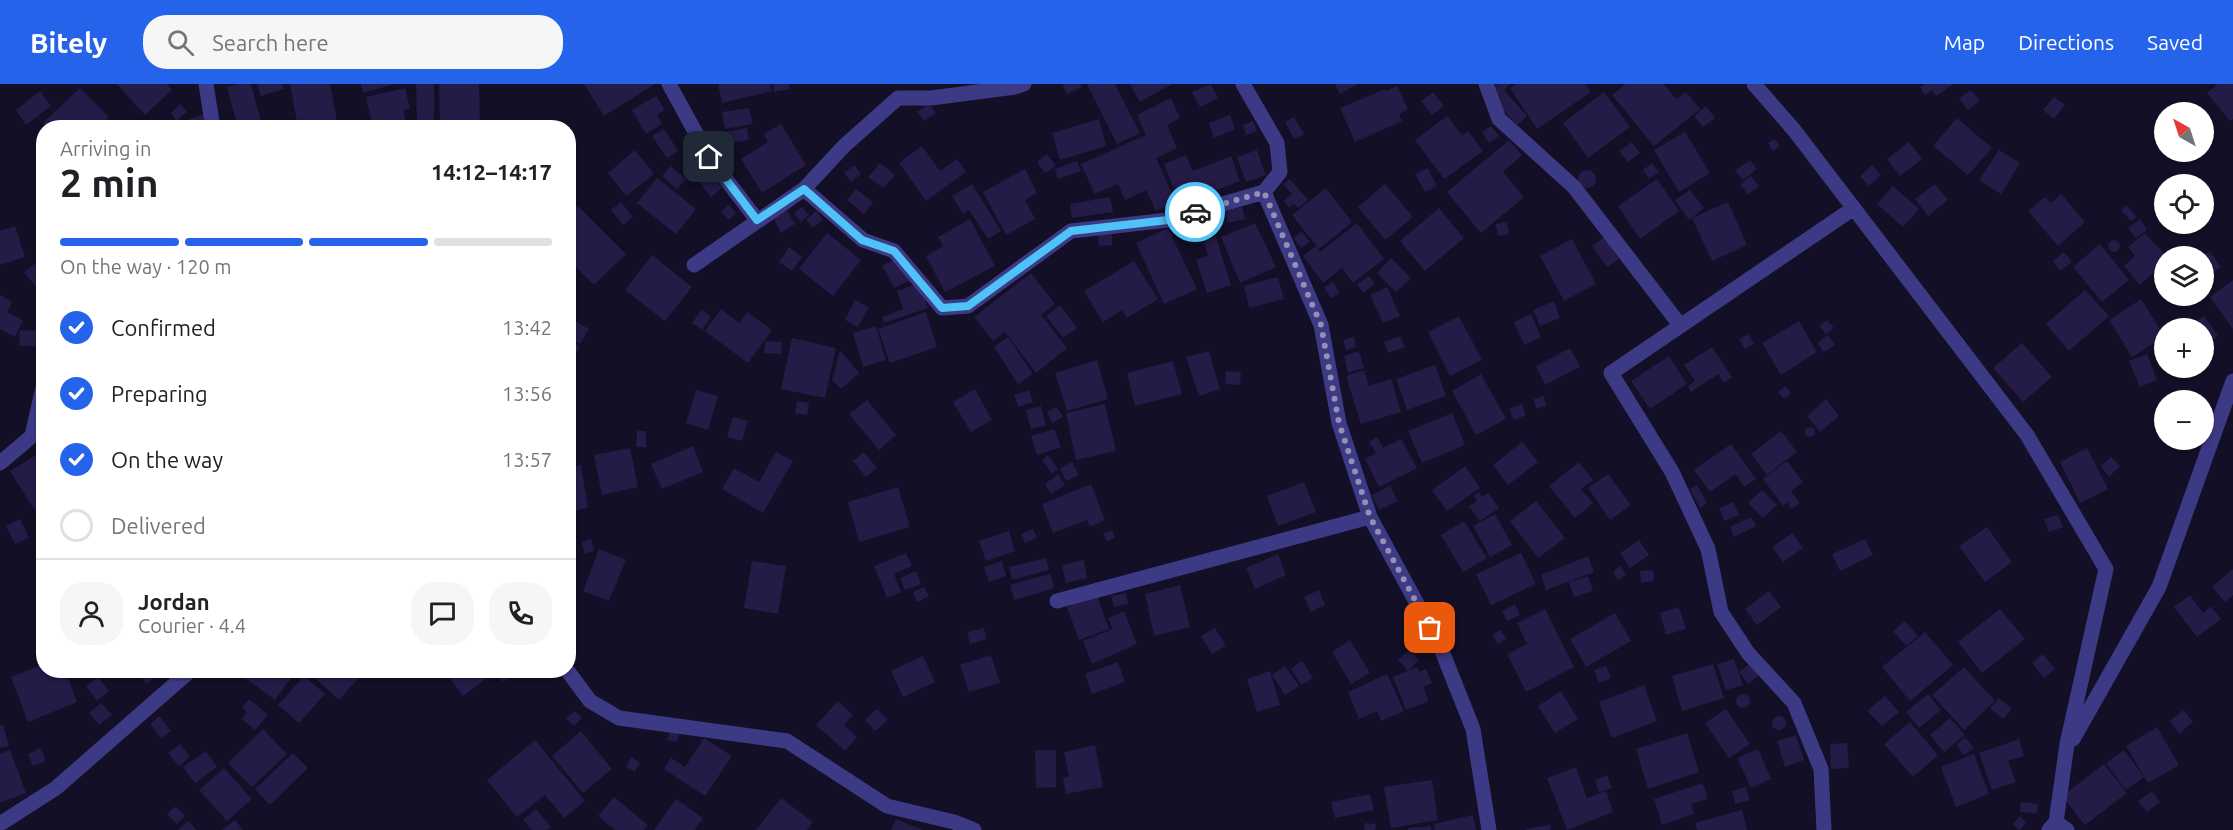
<!DOCTYPE html>
<html lang="en">
<head>
<meta charset="utf-8">
<style>
	:root { --surface:#fff; --page:#f6f6f6; --text:#202124; --muted:#757577; --line:#e0e0e0; --accent:#2563eb }
	body { margin:0; font-family:Ubuntu,sans-serif; background:var(--page); color:var(--text); height:100vh; display:flex; flex-direction:column; font-size:22px; white-space:nowrap }
	* { box-sizing:border-box; margin:0 }
	p { font-size:20px; color:var(--muted) }
	.icon { flex:none; width:33px; height:33px; fill:none; stroke:currentColor; stroke-width:2; stroke-linecap:round; stroke-linejoin:round }
	.map { position:relative; flex:1; overflow:hidden }
	.drawer { position:absolute; left:36px; top:36px; width:540px; height:558px; display:flex; flex-direction:column; background:var(--surface); border-radius:24px; box-shadow:0 2px 4px #0004 }
	.drawer>* { flex:none }
	.needle { width:39px; rotate:321deg }
	.fabs { position:absolute; left:2154px; top:18px; display:grid; gap:12px }
	.fabs a { display:grid; place-items:center; width:60px; height:60px; border-radius:50%; background:var(--surface); box-shadow:0 2px 4px #0004; font-size:30px }
	.pin { position:absolute; display:grid; place-items:center; width:51px; height:51px; color:#fff; margin:-26px; border-radius:12px; box-shadow:0 3px 9px #0006 }
	.courier { position:absolute; display:grid; place-items:center; width:60px; height:60px; margin:-30px; border:4px solid #4fc3f7; border-radius:50%; background:#fff; color:#222; box-shadow:0 2px 8px #0007 }
	.headline em { font-style:normal; font-weight:700 }
	.headline div { display:flex; flex-direction:column-reverse }
	.headline { display:flex; align-items:center; justify-content:space-between; height:102px; padding:0 24px }
	h1 { font-size:39px; font-weight:700; line-height:45px }
	.bar { display:grid; grid-template-columns:repeat(4,1fr); gap:9px 6px; align-content:center; height:72px; padding:0 24px }
	.bar i { height:8px; border-radius:4px; background:var(--line) }
	.bar .current { background:var(--accent) }
	.bar p { grid-column:span 4 }
	.line { display:flex; align-items:center; gap:15px; padding:0 24px; border-top:2px solid var(--line) }
	.line div { flex:1 }
	.round { display:grid; place-items:center; flex:none; width:63px; height:63px; border-radius:24px; background:var(--page) }
	ol { padding:0 24px; list-style:none }
	li { display:flex; align-items:center; gap:18px; height:66px }
	li p { margin-inline-start:auto }
	li .icon { padding:6px; border-radius:50%; background:var(--accent); color:#fff; stroke-width:4 }
	li:last-child { color:var(--muted) }
	li i { width:33px; height:33px; border:3px solid var(--line); border-radius:50% }
	header { display:flex; align-items:center; gap:36px; box-sizing:border-box; height:84px; padding:0 30px; background:var(--accent); color:#fff }
	header strong { font-size:28px }
	nav { display:flex; gap:33px; margin-inline-start:auto; font-size:21px }
	.search { width:420px; height:54px; background:var(--page); display:flex; align-items:center; gap:15px; box-sizing:border-box; padding:0 21px; border-radius:24px; color:var(--muted); font-size:22px }
	.map>svg:first-child { display:block }
	.building { fill:#241b47 }
	.lines { fill:none; stroke-linecap:round; stroke-linejoin:round }
	.minor { stroke:#3d3a85; stroke-width:15 }
	.done { stroke:#948fb3; stroke-width:6; stroke-dasharray:0 10.8 }
	.route { stroke:#4fc3f7; stroke-width:8 }
</style>
</head>
<body>
<header>
<strong>Bitely</strong>
<div class="search"><svg class="icon" aria-label="search" viewBox="0 0 24 24"><circle cx="10" cy="10" r="6"/><path d="M15 15l6 6"/></svg>Search here</div>
<nav><a>Map</a><a>Directions</a><a>Saved</a></nav>
</header>
<div class="map">
<svg width="2233" height="746" viewBox="0 0 2233 746">
	<rect width="100%" height="100%" fill="#130f26"/>
	<path class="building" d="M117 0H167L172 6 145 31Z
		M237 0H251L261 38 238 44 227 3Z
		M257 0H282L284 5 261 12Z
		M290 0H330L337 37 298 44Z
		M361 0H391V1L363 9Z
		M416 0H434V44H417Z
		M439 0H479L480 42 440 43Z
		M584 0H655L604 32Z
		M718 0H770L772 7 722 19Z
		M773 0H789L790 5 774 8Z
		M1062 0H1080L1082 3 1067 10Z
		M1087 0H1115L1140 49 1117 60Z
		M1130 0H1172L1140 18Z
		M1211 0 1218 14 1200 23 1192 8Z
		M1335 0H1358L1340 10Z
		M1498 0H1510L1504 6 1527 32 1517 41 1496 18 1500 14 1492 6Z
		M1516 0H1586L1591 8 1537 45 1510 4Z
		M1626 0H1664L1676 15 1686 8 1700 25 1654 62 1612 11Z
		M1925 0H1954L1936 12 1932 6 1925 11 1920 3Z
		M2218 0H2233V35L2230 37 2207 9Z
		M1397 2 1408 25 1399 30 1402 37 1355 58 1340 24 1385 5 1386 7Z
		M80 4 109 33 98 44H47L43 39Z
		M405 4 410 25 403 26 407 44H373L366 13Z
		M1971 6 1980 17 1968 26 1959 14Z
		M40 7 51 22 26 41 16 26Z
		M1433 8 1444 22 1432 31 1421 17Z
		M1604 8 1630 43 1588 74 1563 39Z
		M656 12 665 26 657 31 662 40 646 50 632 26Z
		M2054 13 2065 21 2054 35 2043 26Z
		M1171 14 1180 34 1167 41 1177 64 1156 74 1176 118 1156 127 1146 106 1125 116 1118 100 1095 110 1081 80 1146 51 1137 31Z
		M180 20 187 27 177 37 171 29Z
		M929 20 936 29 924 37 917 28Z
		M1706 22 1715 34 1703 43 1694 32Z
		M749 24 753 40 725 45 722 28Z
		M205 30 209 44H188L186 36Z
		M1230 31 1235 45 1214 54 1209 39Z
		M1447 32 1462 51 1468 47 1483 67 1444 95 1415 56Z
		M1294 33 1304 50 1294 55 1285 38Z
		M1957 34 1992 64 1968 91 1933 62Z
		M1099 35 1106 62 1060 76 1052 49Z
		M1253 37 1257 47 1246 51 1243 41Z
		M781 40 806 81 762 109 741 75 768 58 764 50Z
		M1491 42 1499 52 1489 59 1482 48Z
		M747 44 749 56 727 60 725 48Z
		M664 45 678 67 667 74 652 52Z
		M1685 48 1710 89 1679 108 1654 66Z
		M1774 55 1780 62 1773 67 1768 59Z
		M1509 56 1522 71 1503 88 1524 113 1481 149 1447 108Z
		M1632 58 1640 69 1628 78 1619 67Z
		M1909 58 1922 75 1900 92 1887 75Z
		M922 62 940 87 957 75 966 88 926 117 899 79Z
		M635 66 654 90 626 112 608 89Z
		M1257 66 1266 91 1246 98 1237 73Z
		M1999 66 2020 79 2001 110 1979 96Z
		M1047 70 1056 82 1045 89 1037 78Z
		M1186 71 1193 87 1231 72 1240 97 1180 121 1164 80Z
		M1750 76 1757 85 1743 96 1735 87Z
		M1077 77 1081 87 1058 95 1055 85Z
		M880 79 895 91 883 104 868 93Z
		M1652 79 1659 88 1649 95 1643 86Z
		M854 81 861 90 851 98 844 89Z
		M1872 81 1881 91 1869 102 1860 92Z
		M671 82 686 95 677 105 662 92Z
		M704 83 722 104 711 113 694 92Z
		M1428 84 1437 102 1425 108 1415 90Z
		M1025 85 1037 109 1025 116 1035 135 1006 151 983 108Z
		M1578 95a9 9 0 1 1 18 0a9 9 0 1 1-18 0Z
		M1751 92 1759 102 1748 111 1740 100Z
		M657 94 696 125 676 150 637 119Z
		M1290 95 1308 116 1298 124 1294 120 1289 124 1284 117 1292 110 1283 100Z
		M1657 95 1679 127 1640 155 1618 122Z
		M972 100 1001 147 988 155 969 126 963 130 952 112Z
		M1385 100 1413 133 1385 156 1358 123Z
		M1935 100 1948 116 1928 132 1915 115Z
		M1893 102 1919 125 1903 143 1877 120Z
		M1326 104 1352 138 1319 165 1292 131Z
		M856 105 873 118 864 130 847 116Z
		M1690 106 1704 124 1689 136 1675 116Z
		M2061 110 2085 138 2058 162 2028 127 2045 113 2051 119Z
		M1110 113 1113 128 1072 134 1070 120Z
		M621 118 633 133 623 141 611 126Z
		M1728 118 1747 161 1712 177 1692 134Z
		M729 121 736 129 728 136 721 127Z
		M2126 121 2137 133 2131 137 2121 126Z
		M578 122 626 170 594 201 568 175V132Z
		M802 123 809 131 801 138 794 130Z
		M1242 123 1245 135 1228 139 1225 127Z
		M1439 124 1464 154 1425 187 1400 157Z
		M787 126 795 140 781 149 773 133Z
		M816 127 823 136 813 144 806 136Z
		M970 135 995 182 945 208 926 172 943 162 938 153Z
		M2140 135 2147 146 2136 154 2128 144Z
		M1507 138 1509 150 1498 152 1496 140Z
		M1255 139 1276 183 1240 199 1221 153Z
		M1357 139 1384 175 1353 199 1342 184 1323 199 1303 172 1316 162 1320 168Z
		M15 142 25 173 0 181V147Z
		M1168 144 1197 205 1164 220 1136 159Z
		M1112 148V161L1099 162 1098 149Z
		M1302 148 1310 158 1301 164 1293 154Z
		M827 149 861 176 833 212 799 185Z
		M2145 149 2166 172 2164 179 2140 201 2124 182 2135 172 2128 163Z
		M1216 153 1231 201 1207 209 1196 176 1208 172 1204 157Z
		M1604 153 1619 175 1607 183 1592 162Z
		M1572 155 1596 200 1564 217 1540 172Z
		M2108 162a6 6 0 1 1 12 0a6 6 0 1 1-12 0Z
		M2100 160 2129 196 2102 218 2073 183Z
		M789 163 802 173 792 187 779 178Z
		M2210 167 2221 183 2204 194V172Z
		M2064 168 2072 178 2060 187 2053 177Z
		M652 171 692 203 665 237 625 206Z
		M898 174 910 196 894 204 882 182Z
		M1391 174 1411 194 1396 208 1377 189Z
		M1134 177 1158 215 1127 234 1122 226 1103 238 1084 207Z
		M37 178 44 186V198L37 204 24 188Z
		M1031 189 1055 220 1041 231 1067 264 1036 289 1005 248 993 257 974 233Z
		M1369 192 1375 200 1363 209 1357 200Z
		M1278 193 1284 215 1249 224 1244 202Z
		M2233 196V245L2210 213Z
		M1333 198 1340 209 1331 214 1324 203Z
		M919 199 928 224 884 239 882 233 903 225 897 207Z
		M1387 203 1400 232 1383 239 1370 211Z
		M2085 206 2109 232 2069 267 2046 240Z
		M0 211 12 218 7 228 23 236 15 253 0 245Z
		M2141 215 2164 252 2132 273 2109 236Z
		M855 216 869 223 858 243 845 236Z
		M1554 217 1560 234 1540 242 1533 226Z
		M1060 221 1077 244 1063 254 1046 232Z
		M702 225 711 233 702 246 692 239Z
		M721 225 739 239 747 228 772 246 748 279 705 247Z
		M926 228 937 263 890 279 878 245Z
		M1531 230 1541 253 1524 261 1514 238Z
		M1459 232 1482 276 1450 292 1428 248Z
		M2204 232 2218 252 2204 262V244H2186Z
		M568 233 589 245 580 260 568 253Z
		M1827 236 1834 244 1826 250 1819 242Z
		M1799 237 1817 268 1781 291 1762 259Z
		M876 242 886 276 863 283 853 249Z
		M20 246 42 247V262H19Z
		M1748 250 1754 260 1745 265 1739 255Z
		M1828 251 1835 261 1824 268 1817 259Z
		M1400 252 1405 263 1388 269 1384 258Z
		M1008 253 1033 290 1018 300 994 263Z
		M1354 253 1356 263 1346 266 1343 256Z
		M792 254 836 264 825 314 781 305Z
		M568 255 580 263 568 281Z
		M765 257 782 258 781 270 764 269Z
		M2022 259 2052 293 2023 318 1993 284Z
		M1712 263 1732 293 1724 299 1718 290 1691 308 1688 302 1695 297 1684 281Z
		M1570 264 1580 283 1545 301 1536 282Z
		M840 266 859 289 841 305 832 296Z
		M1209 267 1220 305 1199 312 1186 273Z
		M1359 267 1364 284 1348 289 1344 272Z
		M2147 270 2157 296 2140 303 2129 277Z
		M1669 272 1687 300 1650 325 1631 297Z
		M1097 276 1108 315 1067 327 1055 289Z
		M1173 277 1182 310 1135 322 1127 289Z
		M1435 281 1446 312 1407 326 1396 295Z
		M1364 286 1369 302 1391 295 1401 328 1361 340 1346 292Z
		M1226 287 1241 288 1240 301 1225 300Z
		M1481 290 1506 335 1476 351 1452 307Z
		M1786 302 1791 310 1784 315 1778 308Z
		M975 305 992 336 971 348 953 318Z
		M696 306 718 312 708 346 686 339Z
		M1029 306 1033 318 1018 323 1014 311Z
		M1544 312 1546 322 1536 325 1534 315Z
		M1826 315 1839 332 1820 348 1807 332Z
		M867 316 896 351 879 366 849 330Z
		M797 317 809 319 807 331 795 329Z
		M1105 320 1116 367 1076 376 1066 329Z
		M1522 320 1526 331 1514 336 1509 325Z
		M1041 322 1046 341 1031 345 1026 326Z
		M1057 323 1063 333 1052 339 1047 328Z
		M1452 329 1465 361 1422 379 1408 347Z
		M733 333 748 337 742 357 727 353Z
		M1805 348a5 5 0 1 1 10 0a5 5 0 1 1-10 0Z
		M1054 345 1061 363 1037 371 1031 352Z
		M637 347H646V363H636Z
		M1781 347 1797 368 1767 391 1751 370Z
		M1377 353 1383 364 1401 355 1417 384 1379 403 1365 375 1376 369 1369 358Z
		M1522 358 1538 378 1508 401 1493 381Z
		M1731 360 1756 395 1744 403 1736 390 1710 408 1694 386Z
		M693 362 703 388 662 405 651 380Z
		M630 364 638 403 602 411 594 371Z
		M2087 364 2108 405 2080 419 2060 378Z
		M44 366V430L39 433 10 387Z
		M776 368 793 377 763 429 722 405 734 384 759 398Z
		M864 368 877 384 866 393 853 377Z
		M1048 371 1058 385 1052 390 1042 376Z
		M2111 373 2120 382 2109 393 2101 382Z
		M1787 377 1803 398 1791 407 1800 419 1792 425 1787 418 1783 422 1763 395Z
		M1072 378 1079 391 1066 397 1060 384Z
		M1579 378 1593 396 1581 405 1593 419 1575 434 1549 402Z
		M581 381 588 424 568 428V383Z
		M1465 382 1480 404 1447 427 1432 406Z
		M1058 390 1065 401 1051 410 1045 400Z
		M1608 390 1631 421 1610 436 1588 404Z
		M1304 398 1316 428 1278 442 1267 412Z
		M1091 400 1105 436 1090 443 1087 436 1053 449 1042 420Z
		M1697 401 1707 419 1700 424 1690 405Z
		M1390 402 1398 417 1379 426 1372 411Z
		M898 403 910 443 859 458 848 418Z
		M1762 406 1777 421 1763 434 1748 419Z
		M1479 408 1482 413 1488 409 1499 424 1480 437 1469 422 1477 417 1474 412Z
		M1536 417 1565 454 1538 474 1510 437Z
		M1733 418 1739 431 1724 437 1719 424Z
		M1495 430 1512 461 1490 473 1473 442Z
		M2058 431 2063 443 2049 448 2044 435Z
		M1751 433 1756 442 1734 453 1730 443Z
		M20 435 29 454 15 460 6 442Z
		M1464 437 1487 474 1463 488 1441 451Z
		M1987 443 2012 478 1985 498 1959 462Z
		M1033 445 1037 454 1025 459 1021 450Z
		M1112 446 1115 454 1107 457 1103 450Z
		M1009 447 1015 467 986 477 979 457Z
		M1792 449 1803 464 1783 478 1772 463Z
		M591 455 594 467 585 470 582 458Z
		M1865 455 1873 471 1840 487 1832 470Z
		M1639 456 1649 471 1630 484 1620 469Z
		M599 465 626 476 609 517 583 507Z
		M906 469 912 482 894 490 901 508 887 514 874 482Z
		M1521 469 1536 500 1491 521 1476 490Z
		M1278 470 1286 491 1255 505 1246 484Z
		M1588 472 1594 488 1546 506 1541 491Z
		M1046 474 1049 486 1012 496 1009 483Z
		M1084 476 1087 494 1066 499 1062 481Z
		M752 477 786 482 778 530 744 524Z
		M1002 477 1006 492 989 498 984 483Z
		M1620 482 1626 491 1618 496 1613 488Z
		M2233 485V511L2225 518 2212 503Z
		M1653 486 1654 497 1641 499 1640 487Z
		M916 487 921 500 905 506 900 494Z
		M1050 490 1055 504 1014 516 1010 501Z
		M1588 492 1593 507 1574 513 1569 498Z
		M1180 501 1190 543 1154 552 1145 510Z
		M924 503 929 512 917 518 913 508Z
		M1319 506 1325 521 1311 528 1304 513Z
		M1769 507 1781 523 1757 541 1745 525Z
		M1126 509 1128 520 1114 523 1111 512Z
		M2190 511 2203 529 2211 522 2221 535 2197 553 2174 523Z
		M1097 512 1109 545 1079 556 1067 523Z
		M1515 520 1520 531 1507 537 1502 527Z
		M1679 523 1686 545 1666 551 1660 529Z
		M1545 525 1574 583 1526 608 1507 570 1527 560 1517 539Z
		M2000 525 2025 555 1982 589 1958 558Z
		M1124 527 1137 560 1092 580 1083 557 1113 545 1108 534Z
		M1615 529 1631 557 1586 583 1570 555Z
		M1905 537 1918 552 1906 562 1893 547Z
		M984 544 987 555 970 560 967 548Z
		M1215 544 1226 562 1212 570 1201 552Z
		M1500 546 1507 555 1498 560 1492 551Z
		M1925 548 1953 581 1910 617 1882 583Z
		M1350 556 1370 589 1351 600 1332 568Z
		M1409 566 1419 576 1408 587 1398 576Z
		M2043 570 2055 585 2044 594 2032 579Z
		M991 571 1000 599 969 608 960 581Z
		M923 572 935 598 903 613 891 587Z
		M1734 575 1743 601 1726 606 1717 580Z
		M1302 577 1313 594 1301 601 1291 585Z
		M1118 578 1125 598 1092 610 1085 590Z
		M1751 579 1760 590 1748 600 1739 588Z
		M44 580V586H65L77 618 28 638 11 593Z
		M1713 580 1724 614 1682 627 1672 592Z
		M1285 582 1299 602 1285 611 1272 591Z
		M1606 582 1611 594 1599 599 1594 586Z
		M1417 583 1419 588 1426 585 1432 599 1423 603 1429 617 1406 626 1393 593Z
		M1964 583 1995 617 1964 646 1932 611Z
		M137 586H155L158 591 146 600Z
		M244 586H297L275 616 241 591Z
		M322 586H366L339 616 315 594Z
		M444 586H483L488 593 463 612Z
		M496 586H523L502 598Z
		M1270 587 1280 621 1257 628 1247 595Z
		M1387 590 1404 627 1381 637 1377 627 1359 635 1348 608Z
		M304 592 325 610 299 639 278 621Z
		M98 593 109 607 97 617 86 602Z
		M1644 601 1657 637 1612 654 1599 618Z
		M1561 607 1578 635 1555 649 1538 622Z
		M1736 617a7 7 0 1 1 14 0a7 7 0 1 1-14 0Z
		M1928 610 1941 626 1919 644 1906 628Z
		M1885 612 1899 628 1882 642 1867 627Z
		M1999 614 2012 625 2003 635 1990 624Z
		M249 615 268 631 255 646 242 635 247 628 242 623Z
		M838 617 853 631 844 641 857 653 845 667 816 641Z
		M101 619 112 631 99 641 89 629Z
		M877 625 888 636 875 647 865 636Z
		M1726 625 1750 660 1729 674 1705 639Z
		M2184 626 2193 638 2179 650 2170 637Z
		M575 627 582 634 574 642 566 634Z
		M1772 639a7 7 0 1 1 14 0a7 7 0 1 1-14 0Z
		M159 632 171 647 161 654 150 640Z
		M1950 634 1965 651 1944 668 1930 651Z
		M1910 638 1938 671 1913 693 1884 660Z
		M3 641 9 662 0 664V642Z
		M2157 643 2179 681 2148 699 2126 662Z
		M263 645 287 670 252 703 228 679Z
		M671 645 680 648 677 658 667 656Z
		M581 647 612 685 583 709 552 672Z
		M1687 649 1699 688 1648 705 1636 665Z
		M1796 651 1804 676 1785 683 1777 657Z
		M1965 653 1974 664 1964 671 1956 661Z
		M704 654 732 672 705 712 664 685 671 674 685 683Z
		M2019 655 2024 672 2008 677 2016 698 1992 706 1979 669Z
		M535 656 585 717 564 734 545 711 517 733 487 696Z
		M1847 659 1849 684 1831 685 1830 660Z
		M180 660 190 673 179 682 168 669Z
		M1095 661 1103 703 1066 710 1063 694 1069 692 1064 668Z
		M41 664 46 677 33 682 28 670Z
		M1758 665 1771 695 1751 704 1737 674Z
		M10 666 26 709 0 719V670Z
		M1035 666H1056V703L1036 704Z
		M2124 666 2144 693 2126 706 2106 679Z
		M206 667 217 683 195 699 183 683Z
		M293 669 308 684 270 721 255 705Z
		M1974 670 1989 710 1956 723 1941 683Z
		M631 673 640 679 635 688 626 683Z
		M2104 680 2127 709 2085 741 2062 712Z
		M1576 683 1587 714 1606 707 1613 728 1567 746 1547 694Z
		M224 684 252 715 227 737 199 706Z
		M1607 691 1612 704 1599 708 1595 696Z
		M1432 696 1438 736 1391 744 1384 703Z
		M1703 699 1708 715 1691 720 1694 730 1662 741 1654 715Z
		M1746 703 1750 716 1735 720 1732 707Z
		M2152 707 2160 718 2147 728 2138 717Z
		M1370 710 1374 726 1335 734 1331 718Z
		M614 713 648 741 644 746H615L598 732Z
		M781 714 813 738 807 746H756Z
		M676 715 703 734 695 746H654Z
		M2021 718 2038 720 2037 729 2020 728Z
		M176 722 185 732 177 740 167 730Z
		M536 725 551 743 547 746H532L523 736Z
		M1742 726 1747 746H1697L1695 739Z
		M1473 731 1476 746H1435L1434 740Z
		M2020 732 2026 739 2019 746 2013 740Z
		M896 735 923 746H891Z
		M235 736 243 746H222Z
		M188 737 197 746H178Z
		M1365 739 1376 740 1375 746H1364Z
		M1550 741 1551 746H1526V745Z
		M1431 742V746H1408V744Z"/>
	<g class="lines">
		<path class="minor" d="M206 0 213 44
			M669 0 709 73 757 136
			M1243 0 1277 59 1280 88 1264 108 1321 241 1339 339 1370 433 1440 562 1473 645 1489 746
			M1486 0 1499 35 1574 103 1680 241
			M1754 0 1794 46 2027 351 2106 485 2067 660 2056 738
			M804 105 863 156 894 167 942 224 968 222 1071 147 1168 136 1264 108
			M694 181 804 105 844 62 898 14H931L1015 3 1024 0
			M0 379 32 352 44 299
			M1057 517 1370 433
			M567 586 590 617 619 634 787 657 887 722 954 738 974 746
			M2073 655 2159 503 2233 297
			M0 740 56 704 191 586
			M1824 746 1821 685 1794 619 1748 569 1721 528 1708 465 1672 388 1611 289 1854 124
			M2049 746 2056 738 2067 746"/>
	</g>
	<g class="lines">
		<path class="done" d="M1195 128 1264 108 1321 241 1339 339 1370 433 1430 544"/>
		<path class="route" d="M709 73 757 136 804 105 862 156 894 167 942 224 968 222 1071 147 1168 136 1195 128"/>
	</g>
</svg>
<div class="fabs">
<a><svg class="needle" viewBox="-14 -14 28 28"><path d="M0-13l5 13h-10z" fill="#e53935"/><path d="M0 13l5-13h-10z" fill="#757577"/></svg></a>
<a><svg class="icon" aria-label="locate" viewBox="0 0 24 24"><circle cx="12" cy="12" r="6"/><path d="M12 2v4M12 18v4M2 12h4M18 12h4"/></svg></a>
<a><svg class="icon" aria-label="layers" viewBox="0 0 24 24"><path d="M12 4l9 5-9 5-9-5zM3 14l9 5 9-5"/></svg></a>
<a>+</a>
<a>−</a>
</div>
<div class="pin" style="left:1430px;top:544px;background:#ea580c"><svg class="icon" aria-label="bag" viewBox="0 0 24 24"><path d="M5 8h14l-1 12H6zM9 8a3 3 0 0 1 6 0"/></svg></div>
<div class="pin" style="left:709px;top:73px;background:#1f2937"><svg class="icon" aria-label="home" viewBox="0 0 24 24"><path d="M3 11l9-7 9 7M6 9v11h12V9"/></svg></div>
<div class="courier" style="left:1195px;top:128px"><svg class="icon" aria-label="car" viewBox="0 0 24 24"><path d="M5 17H2v-5l4-1 3-4h7l3 4 3 1v5h-3M9 17h6M6 11h13"/><circle cx="7" cy="17" r="2"/><circle cx="17" cy="17" r="2"/></svg></div>
<section class="drawer">
<div class="headline"><div><h1>2 min</h1><p>Arriving in</p></div><em>14:12–14:17</em></div>
<div class="bar"><i class="current"></i><i class="current"></i><i class="current"></i><i></i><p>On the way · 120 m</p></div>
<ol>
<li><svg class="icon" aria-label="check" viewBox="0 0 24 24"><path d="M5 12l5 5 9-10"/></svg>Confirmed<p>13:42</p></li>
<li><svg class="icon" aria-label="check" viewBox="0 0 24 24"><path d="M5 12l5 5 9-10"/></svg>Preparing<p>13:56</p></li>
<li><svg class="icon" aria-label="check" viewBox="0 0 24 24"><path d="M5 12l5 5 9-10"/></svg>On the way<p>13:57</p></li>
<li><i></i>Delivered</li>
</ol>
<div class="line" style="height:108px"><a class="round"><svg class="icon" aria-label="person" viewBox="0 0 24 24"><circle cx="12" cy="8" r="4"/><path d="M4 21q1-7 8-7t8 7"/></svg></a><div><b>Jordan</b><p>Courier · 4.4</p></div><a class="round"><svg class="icon" aria-label="chat" viewBox="0 0 24 24"><path d="M4 5h16v11H9l-5 4z"/></svg></a><a class="round"><svg class="icon" aria-label="phone" viewBox="0 0 24 24"><path d="M5 4h4l2 5-3 2q2 4 5 5l2-3 5 2v4C11 20 4 13 5 4z"/></svg></a></div>
</section>
</div>
</body>
</html>
